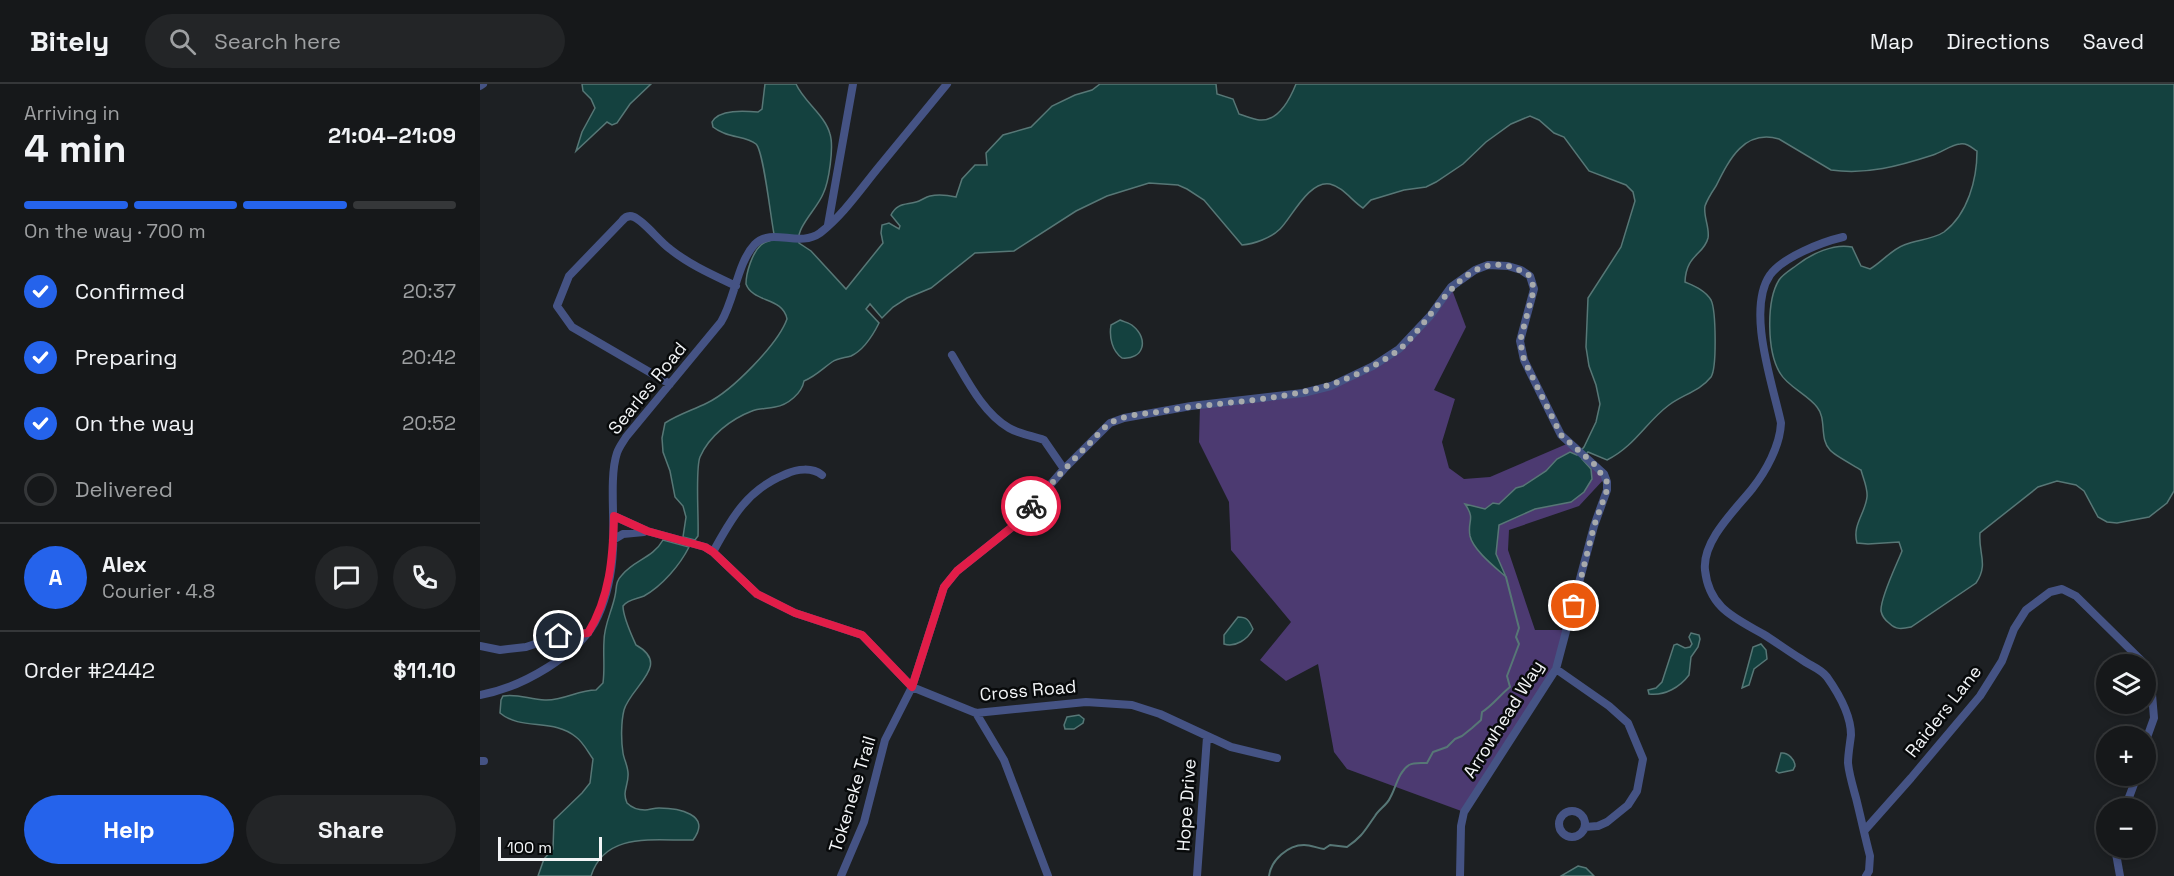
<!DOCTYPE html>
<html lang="en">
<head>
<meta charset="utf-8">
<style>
	:root { --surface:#16181a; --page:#232527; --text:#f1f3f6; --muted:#9ea0a2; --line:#353739; --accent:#2563eb }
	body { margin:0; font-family:"Space Grotesk",sans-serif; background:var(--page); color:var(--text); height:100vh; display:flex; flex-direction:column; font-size:22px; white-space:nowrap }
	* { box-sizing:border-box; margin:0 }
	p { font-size:20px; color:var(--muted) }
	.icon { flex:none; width:33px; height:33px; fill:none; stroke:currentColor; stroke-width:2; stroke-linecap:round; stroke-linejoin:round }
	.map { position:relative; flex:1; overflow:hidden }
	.details { display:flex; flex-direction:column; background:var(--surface); width:480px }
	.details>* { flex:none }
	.fabs { position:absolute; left:1616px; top:570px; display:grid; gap:12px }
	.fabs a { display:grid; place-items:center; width:60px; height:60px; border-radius:50%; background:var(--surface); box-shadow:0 3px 9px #0003,0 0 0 2px var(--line); font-size:30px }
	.scale { position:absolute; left:18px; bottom:15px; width:104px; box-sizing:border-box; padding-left:6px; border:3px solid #f2f4f6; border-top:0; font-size:16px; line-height:21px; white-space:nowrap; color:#f2f4f6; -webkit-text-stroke:4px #080a0b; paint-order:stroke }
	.pin { position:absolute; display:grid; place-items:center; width:51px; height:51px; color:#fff; margin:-26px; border:3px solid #fff; border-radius:50%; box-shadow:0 2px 6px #0007 }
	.courier { position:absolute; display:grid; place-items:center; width:60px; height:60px; margin:-30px; border:4px solid #e11d48; border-radius:50%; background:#fff; color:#222; box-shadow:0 2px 8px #0007 }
	.headline em { font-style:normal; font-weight:700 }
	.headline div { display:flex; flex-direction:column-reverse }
	.headline { display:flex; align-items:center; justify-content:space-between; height:102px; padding:0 24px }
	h1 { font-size:39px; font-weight:700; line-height:45px }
	.bar { display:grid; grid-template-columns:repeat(4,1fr); gap:9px 6px; align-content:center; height:72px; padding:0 24px }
	.bar i { height:8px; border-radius:4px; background:var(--line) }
	.bar .current { background:var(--accent) }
	.bar p { grid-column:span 4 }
	.line { display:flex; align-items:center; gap:15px; padding:0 24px; border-top:2px solid var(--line) }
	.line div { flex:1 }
	.round { display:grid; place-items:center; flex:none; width:63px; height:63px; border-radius:32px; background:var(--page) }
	ol { padding:0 24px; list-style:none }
	li { display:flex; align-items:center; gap:18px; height:66px }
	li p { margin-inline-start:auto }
	li .icon { padding:6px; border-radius:50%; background:var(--accent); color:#fff; stroke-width:4 }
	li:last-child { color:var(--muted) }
	li i { width:33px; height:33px; border:3px solid var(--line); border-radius:50% }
	.primary-button { display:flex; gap:12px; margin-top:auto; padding:12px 24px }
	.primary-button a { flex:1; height:69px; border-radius:36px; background:var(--accent); color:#fff; font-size:24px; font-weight:700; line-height:69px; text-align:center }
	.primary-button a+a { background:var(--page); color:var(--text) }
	header { display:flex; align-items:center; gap:36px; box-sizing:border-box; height:84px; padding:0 30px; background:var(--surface); border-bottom:2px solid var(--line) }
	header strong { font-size:28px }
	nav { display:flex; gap:33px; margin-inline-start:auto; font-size:21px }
	.search { width:420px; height:54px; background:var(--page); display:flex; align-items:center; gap:15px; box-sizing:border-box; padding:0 21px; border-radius:33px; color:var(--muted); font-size:22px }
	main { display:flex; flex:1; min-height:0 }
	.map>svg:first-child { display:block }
	.green { fill:#4c3a71 }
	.water { fill:#14413f; stroke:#577776; stroke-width:1.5 }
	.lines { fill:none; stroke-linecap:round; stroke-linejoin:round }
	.stream { stroke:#577776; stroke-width:2 }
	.minor { stroke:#455384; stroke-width:8 }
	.done { stroke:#a7aaac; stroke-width:6; stroke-dasharray:0 10.8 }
	.route { stroke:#e11d48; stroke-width:8 }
	.labels { text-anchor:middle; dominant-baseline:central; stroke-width:5; stroke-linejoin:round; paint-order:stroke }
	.street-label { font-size:18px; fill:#f2f4f6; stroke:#080a0b }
</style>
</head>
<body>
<header>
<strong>Bitely</strong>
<div class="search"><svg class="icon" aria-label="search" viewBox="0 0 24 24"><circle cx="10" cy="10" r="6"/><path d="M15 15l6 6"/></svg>Search here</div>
<nav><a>Map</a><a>Directions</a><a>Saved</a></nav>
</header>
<main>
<section class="details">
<div class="headline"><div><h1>4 min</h1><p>Arriving in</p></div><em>21:04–21:09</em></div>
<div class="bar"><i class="current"></i><i class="current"></i><i class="current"></i><i></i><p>On the way · 700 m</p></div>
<ol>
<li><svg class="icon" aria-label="check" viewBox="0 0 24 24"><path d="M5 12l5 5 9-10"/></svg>Confirmed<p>20:37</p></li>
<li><svg class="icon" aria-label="check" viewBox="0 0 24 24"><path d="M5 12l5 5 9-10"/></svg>Preparing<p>20:42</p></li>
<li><svg class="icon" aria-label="check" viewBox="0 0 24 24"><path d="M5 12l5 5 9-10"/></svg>On the way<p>20:52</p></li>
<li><i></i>Delivered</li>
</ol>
<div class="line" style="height:108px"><b class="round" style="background:var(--accent);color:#fff">A</b><div><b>Alex</b><p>Courier · 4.8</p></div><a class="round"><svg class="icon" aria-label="chat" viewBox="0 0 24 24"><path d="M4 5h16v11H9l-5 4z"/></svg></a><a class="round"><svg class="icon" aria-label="phone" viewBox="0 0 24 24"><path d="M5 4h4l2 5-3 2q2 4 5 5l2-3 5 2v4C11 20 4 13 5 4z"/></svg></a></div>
<div class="line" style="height:78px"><div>Order #2442</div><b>$11.10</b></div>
<div class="primary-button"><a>Help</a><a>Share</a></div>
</section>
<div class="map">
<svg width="1694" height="792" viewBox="0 0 1694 792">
	<rect width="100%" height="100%" fill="#1d2023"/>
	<path class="green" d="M971 203 986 243 954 306 975 315 962 358 969 384 984 395 1010 393 1089 359 1126 393 1099 422 1029 446 1028 466 1055 546H1087L1076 585 984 728 867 685 854 668 838 580 806 597 780 576 811 538 751 466 749 418 719 358 720 321 851 302 919 265Z"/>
	<path class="water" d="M102 0H171L150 20 137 39 132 41 127 38 96 67 102 48 115 24 111 15 103 7Z
		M285 0H316C324 18 345 31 350 50 354 63 349 98 343 110 337 125 315 144 319 159L331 167 366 205 403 159 401 149 402 141 409 139 419 145 420 142 411 131C417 119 425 121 436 118 441 117 445 113 450 112 459 110 467 111 476 113L482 95 495 81H507L506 69 523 51 551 43 572 22 595 11 612 6 620 0H736L737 10 753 15 759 30C766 32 772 35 779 36 799 38 810 15 816 0H1694V407L1687 419 1669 433 1637 439 1627 438 1618 433 1604 407 1596 401 1577 397 1558 403 1500 449C1498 469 1509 480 1496 499L1431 543C1422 545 1416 546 1409 539 1405 536 1402 532 1401 527 1400 514 1417 480 1422 467L1419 458 1388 460 1377 459C1372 441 1385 430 1387 413 1388 404 1383 394 1381 386 1373 381 1354 371 1350 366 1339 355 1347 335 1337 323 1328 311 1307 302 1300 289 1287 268 1286 217 1299 196 1303 190 1312 185 1317 181 1331 170 1354 159 1372 163L1381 182 1390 185C1402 178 1411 166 1424 161 1436 156 1454 155 1464 148 1488 130 1497 95 1497 67 1491 63 1487 59 1480 60 1471 61 1462 68 1453 71 1419 82 1387 91 1351 86L1299 55C1264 45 1249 76 1236 102 1232 108 1227 116 1225 122 1223 132 1230 144 1228 154 1224 171 1206 170 1205 198 1214 202 1225 206 1231 216 1236 226 1237 284 1231 293 1220 307 1202 311 1189 321 1166 338 1155 362 1127 376L1108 368 1102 375 1111 385 1112 395 1104 408 1091 418 1055 425 1019 441 1016 470 1026 493C1016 484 993 466 990 452 987 436 996 436 985 420L1005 425 1013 419 1019 420 1036 404 1043 402 1066 387 1077 375 1090 368 1097 371 1104 363 1116 338 1120 320 1116 301 1109 282 1106 263 1108 214 1141 163 1155 117 1153 108 1146 101 1109 87 1084 53 1074 49 1059 36 1050 32 1031 40 1006 58 983 80 956 98 946 103 924 106 891 116 883 124C872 117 863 103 850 100 829 96 812 133 800 145 791 154 774 160 762 161L724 116 707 105 698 101 669 99 627 112 596 127 534 167 495 169 451 204 427 214 413 223 402 234 390 220 386 225 399 239C393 251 384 266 371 272 365 274 358 274 352 278 342 285 336 292 324 297 322 309 308 321 295 323 287 325 279 324 272 327 251 335 229 352 220 373 215 385 219 435 218 452L215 456 203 453 206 433 203 422 195 413 190 387 183 368 182 354 185 339C199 330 213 326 227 319 252 307 298 260 307 235 303 213 273 219 266 200 266 189 272 169 281 161 285 157 290 157 295 155 291 139 284 67 276 60 266 51 248 55 233 43L232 38C239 25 265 27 278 28L282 25Z
		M640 236C644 238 650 239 653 242 669 255 664 276 642 274 632 267 629 253 631 241Z
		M183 456 209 463C200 481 182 502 164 512 157 515 148 515 143 522 143 533 151 550 156 561 192 581 151 602 144 626 141 638 141 657 143 669 144 676 149 684 148 692 148 702 142 708 147 719 152 724 158 726 165 726 169 726 174 724 179 724 197 724 233 730 213 756 175 757 125 747 111 792H58L64 775 73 765 74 736 102 709 110 699 113 675C108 668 103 658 96 653 74 634 41 647 20 629L21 616 23 612C38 609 50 616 65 616 83 617 98 606 116 606L123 599C125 584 123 571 124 557 124 541 132 527 135 512 137 503 135 498 142 491 154 476 173 474 183 456Z
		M758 533C768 533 769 537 773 545 768 555 755 564 744 560V551Z
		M1211 549 1219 551 1220 555 1218 563 1211 573 1209 591C1200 603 1185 612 1169 610L1168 606 1176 604 1182 598 1194 561 1197 560 1205 564 1210 563 1212 560 1209 553Z
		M1281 560 1286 566 1287 575 1274 585 1269 601 1262 604 1273 563Z
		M599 631 604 635 603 639 594 645H585L584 641 587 633Z
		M1301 669C1308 668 1315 676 1315 682L1313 686 1299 689 1296 687Z
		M1098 782 1106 784 1114 792H1081Z"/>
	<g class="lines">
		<path class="stream" d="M789 792C791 776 808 761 824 761 831 761 837 764 844 765L850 761 867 763C882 753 885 746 895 732 899 725 907 721 910 714 916 704 918 688 929 681 934 678 941 679 947 679L953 668 967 663 975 655 982 652 992 644 1001 636 1002 628C1012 622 1020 611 1030 603L1027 592 1039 560 1036 553 1039 544 1026 493"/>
		<path class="minor" d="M0 2 3 0
			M348 141 373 0
			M1363 153C1342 158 1303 173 1290 191 1266 226 1293 301 1301 339 1300 362 1286 387 1272 405 1255 426 1222 457 1225 486 1229 524 1255 534 1283 550 1296 558 1308 567 1321 575 1330 582 1340 584 1347 593 1359 610 1371 631 1371 651 1370 660 1368 670 1368 679 1369 690 1373 703 1376 714 1381 734 1385 753 1390 772L1389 787 1386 792
			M472 271C487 296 503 329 529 344 539 350 553 352 564 356L584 385
			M190 300 92 243 77 222 89 192 142 137C145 133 149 131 154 133 165 138 179 157 190 165 210 181 233 191 256 202
			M134 432 167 447 225 463 233 468 277 510 315 529 382 551 432 603 496 629 606 618 652 621 680 630 751 663 797 674
			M133 456 143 450 164 448
			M233 468C252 433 268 405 306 390 317 385 332 383 342 391
			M0 562 20 566 46 563 79 552 108 549
			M1665 581 1670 586 1674 634 1665 659
			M1076 585 1129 622 1148 639 1163 675 1157 707 1148 721 1127 738 1118 742 1105 743
			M0 611C40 604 101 571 118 532 127 512 132 486 133 465 135 438 129 392 137 369 139 363 143 358 146 353L241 238C255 215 257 179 275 160 292 143 319 164 340 149 363 131 380 106 398 84 421 56 444 28 467 0
			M496 629 524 676 568 792
			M0 677H4
			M1645 724 1657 692
			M1079 740a13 13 0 1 1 26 0a13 13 0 1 1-26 0Z
			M1384 747 1431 694 1500 612 1522 577 1534 545 1546 526 1570 508 1582 505 1596 512 1665 580
			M1635 764 1640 792
			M361 792 384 738 405 656 432 603 464 503 477 487 536 440 584 385 630 339 644 334 711 322 823 309 851 302 893 282 919 265 950 232 971 203 995 186 1008 181 1028 182 1041 186 1050 192 1054 205 1040 257 1044 276 1081 351 1124 390 1127 398V406L1114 442 1076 585 984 728 981 742 980 792
			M717 792 727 653"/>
	</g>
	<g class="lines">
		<path class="done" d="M551 422C571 400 590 379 610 359 616 353 622 345 629 340 642 331 663 330 677 328 743 316 816 319 877 290 892 283 907 275 920 265 958 232 988 151 1050 192L1054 205 1040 257 1044 276 1081 351 1114 380 1127 398V406L1114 442 1094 522"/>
		<path class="route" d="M79 552 108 549C130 513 133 473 134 432L167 447 225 463 233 468 277 510 315 529 382 551 432 603 464 503 477 487 536 440 551 422"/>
	</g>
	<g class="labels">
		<g class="street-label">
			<text transform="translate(167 304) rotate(-51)">Searles Road</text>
			<text transform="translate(548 606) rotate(-5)">Cross Road</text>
			<text transform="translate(1463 627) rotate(-52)">Raiders Lane</text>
			<text transform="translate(1023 635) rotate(-58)">Arrowhead Way</text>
			<text transform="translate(372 710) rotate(-73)">Tokeneke Trail</text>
			<text transform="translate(706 721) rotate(-86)">Hope Drive</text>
		</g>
	</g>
</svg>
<div class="fabs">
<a><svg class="icon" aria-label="layers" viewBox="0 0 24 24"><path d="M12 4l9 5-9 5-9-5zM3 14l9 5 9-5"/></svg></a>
<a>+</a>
<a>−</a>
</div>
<div class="scale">100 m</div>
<div class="pin" style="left:1094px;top:522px;background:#ea580c"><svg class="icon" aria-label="bag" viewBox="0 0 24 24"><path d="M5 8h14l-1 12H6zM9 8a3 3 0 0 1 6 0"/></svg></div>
<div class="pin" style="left:79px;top:552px;background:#1f2937"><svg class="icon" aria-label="home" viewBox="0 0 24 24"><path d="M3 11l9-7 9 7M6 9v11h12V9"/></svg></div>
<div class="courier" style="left:551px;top:422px"><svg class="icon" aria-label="bike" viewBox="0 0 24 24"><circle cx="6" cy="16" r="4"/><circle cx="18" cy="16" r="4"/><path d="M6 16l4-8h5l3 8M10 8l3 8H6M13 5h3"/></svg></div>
</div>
</main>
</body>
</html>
